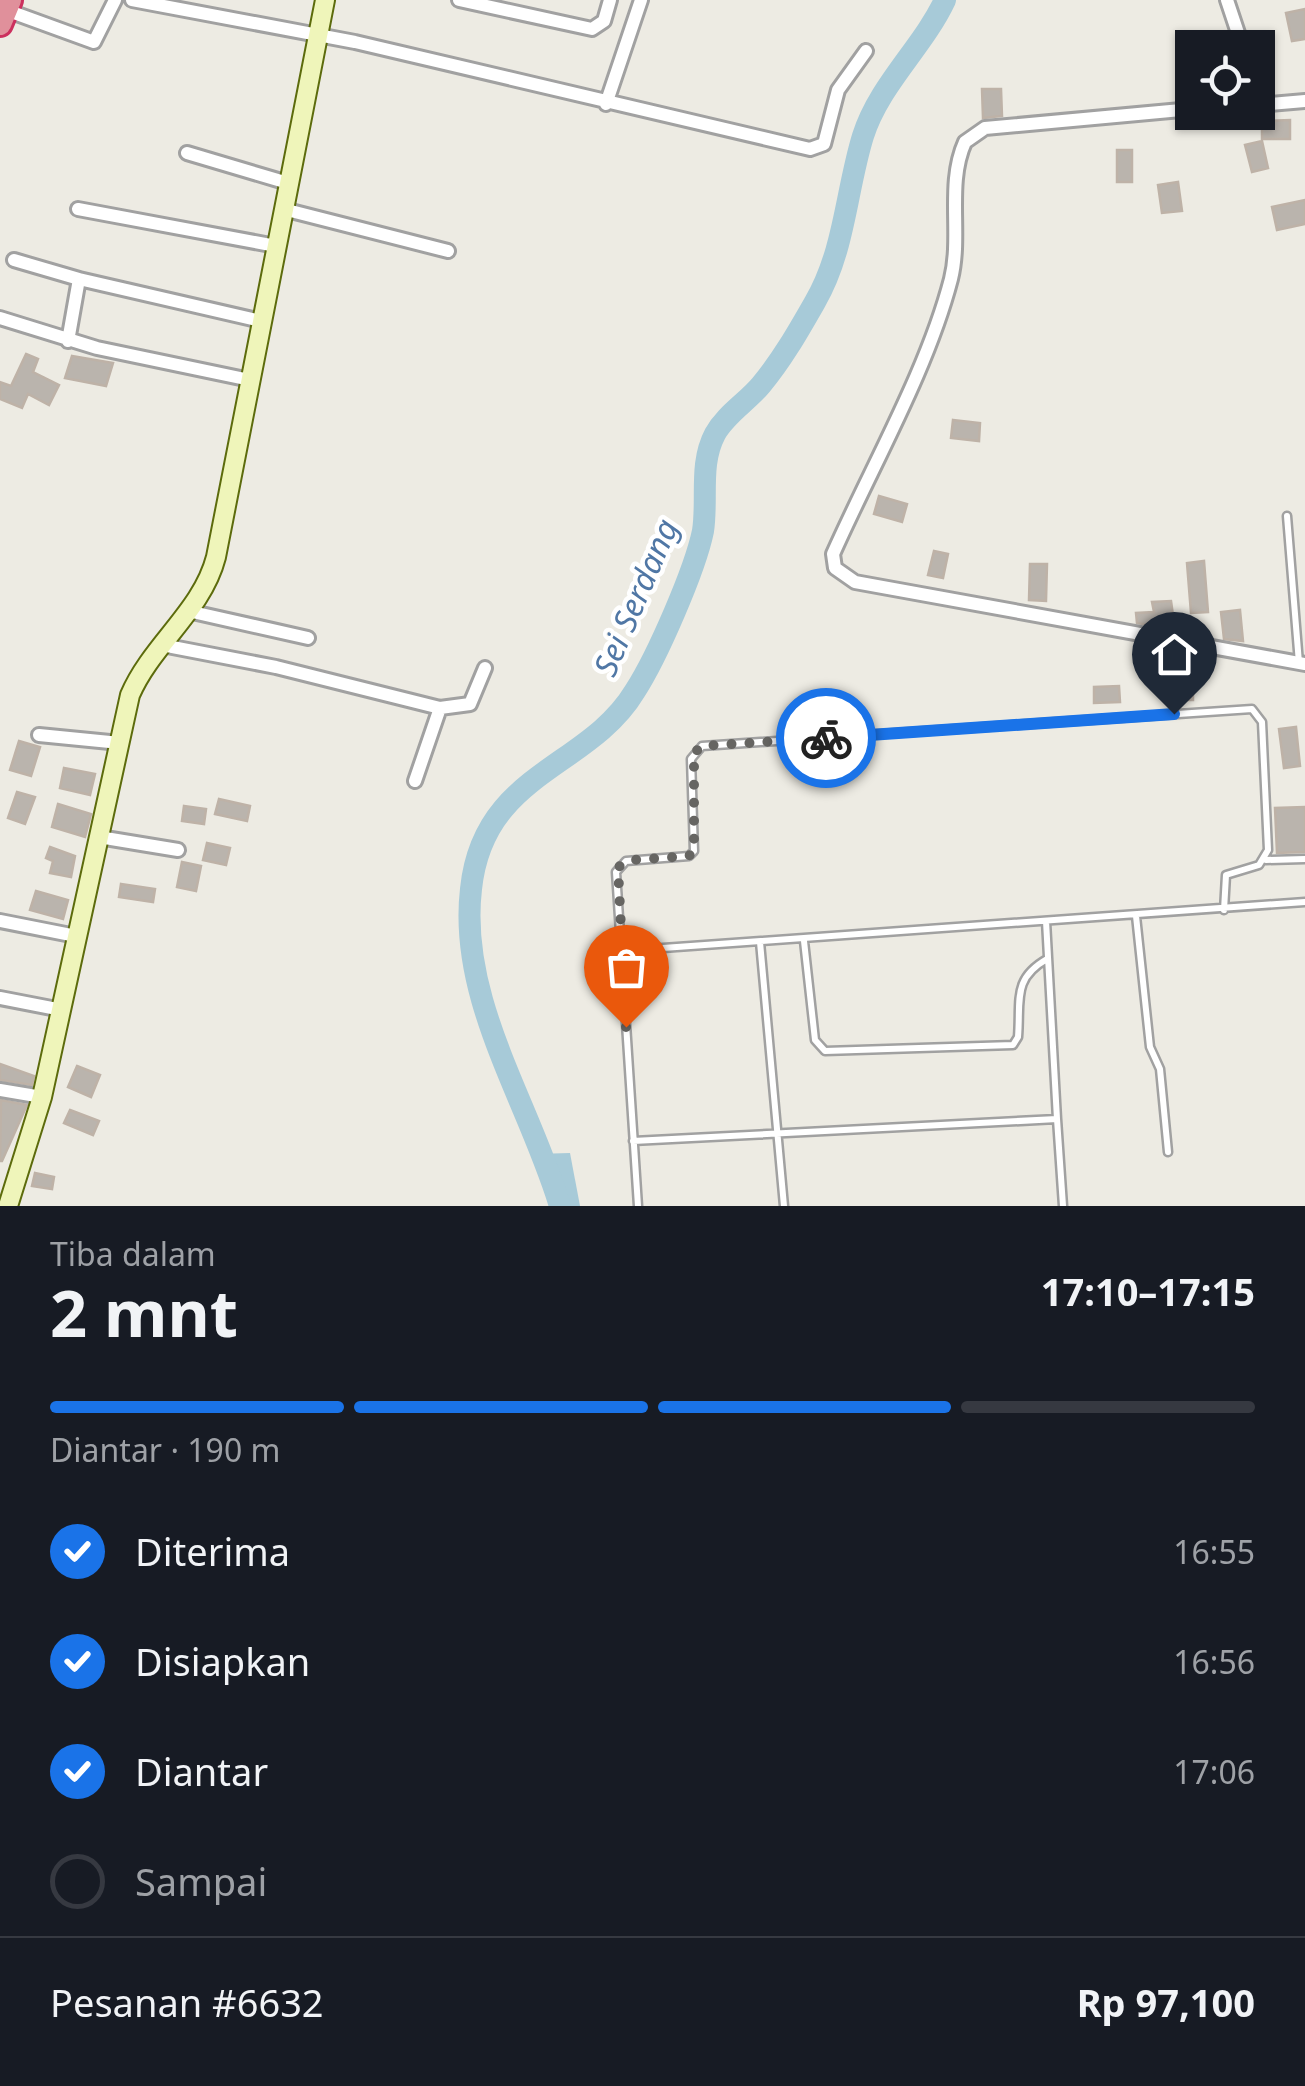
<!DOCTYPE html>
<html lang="id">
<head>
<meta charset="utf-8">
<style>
	:root { --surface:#171b24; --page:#242831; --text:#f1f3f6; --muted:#9ea1a6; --line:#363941; --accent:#1a73e8 }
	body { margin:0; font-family:"Noto Sans",sans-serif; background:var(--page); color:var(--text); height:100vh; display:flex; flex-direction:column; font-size:38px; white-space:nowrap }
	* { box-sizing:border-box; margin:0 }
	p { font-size:32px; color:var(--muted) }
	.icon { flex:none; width:55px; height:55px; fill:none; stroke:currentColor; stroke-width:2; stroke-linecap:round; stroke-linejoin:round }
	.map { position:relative; height:1206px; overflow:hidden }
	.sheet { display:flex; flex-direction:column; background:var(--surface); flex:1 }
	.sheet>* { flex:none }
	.buttons { position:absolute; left:1175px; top:30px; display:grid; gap:20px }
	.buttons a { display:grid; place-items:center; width:100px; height:100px; border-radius:0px; background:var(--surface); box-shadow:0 2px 8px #0004; font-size:50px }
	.pin { position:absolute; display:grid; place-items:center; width:85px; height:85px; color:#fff; margin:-102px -42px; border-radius:50% 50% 50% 0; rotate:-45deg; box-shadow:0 0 10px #0007 }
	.pin .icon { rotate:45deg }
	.courier { position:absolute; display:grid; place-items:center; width:100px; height:100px; margin:-50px; border:8px solid #1a73e8; border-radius:50%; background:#fff; color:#222; box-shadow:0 2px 12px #0007 }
	.head em { font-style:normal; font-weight:700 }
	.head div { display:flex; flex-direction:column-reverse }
	.head { display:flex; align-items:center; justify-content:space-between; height:170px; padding:0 50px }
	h1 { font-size:65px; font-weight:700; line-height:75px }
	.bar { display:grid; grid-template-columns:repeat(4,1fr); gap:15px 10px; align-content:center; height:120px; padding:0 50px }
	.bar i { height:12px; border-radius:8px; background:var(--line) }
	.bar .current { background:var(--accent) }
	.bar p { grid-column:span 4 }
	.line { display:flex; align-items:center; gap:25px; padding:0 50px; border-top:2px solid var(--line) }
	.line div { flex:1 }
	ol { padding:0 50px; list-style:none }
	li { display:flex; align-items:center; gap:30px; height:110px }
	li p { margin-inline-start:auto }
	li .icon { padding:10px; border-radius:50%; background:var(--accent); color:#fff; stroke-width:4 }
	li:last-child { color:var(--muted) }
	li i { width:55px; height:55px; border:5px solid var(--line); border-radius:50% }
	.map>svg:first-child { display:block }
	.water { fill:#a7cad8 }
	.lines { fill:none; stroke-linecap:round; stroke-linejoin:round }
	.river { stroke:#a7cad8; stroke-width:22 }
	.building { fill:#bab4ad; stroke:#beb2a7; stroke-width:2.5 }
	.lane-casing { stroke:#a1a1a1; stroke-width:11 }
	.street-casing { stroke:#a1a1a1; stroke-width:18 }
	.secondary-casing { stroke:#5c6b0c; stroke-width:22 }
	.highway-casing { stroke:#cc305e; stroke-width:28 }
	.lane { stroke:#fff; stroke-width:6 }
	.street { stroke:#fff; stroke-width:12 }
	.secondary { stroke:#eff5ba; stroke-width:18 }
	.highway { stroke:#e0909b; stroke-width:22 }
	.done { stroke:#666562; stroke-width:10; stroke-dasharray:0 18 }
	.route { stroke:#1a73e8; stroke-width:12 }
	.labels { text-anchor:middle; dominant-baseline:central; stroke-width:9; stroke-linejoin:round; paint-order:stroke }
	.water-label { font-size:32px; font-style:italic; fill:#5077a5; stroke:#fff }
</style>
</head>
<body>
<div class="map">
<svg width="1305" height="1206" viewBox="0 0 1305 1206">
	<rect width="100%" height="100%" fill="#edebe3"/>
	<path class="water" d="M570 1153 580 1206H549L535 1154Z"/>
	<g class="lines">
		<path class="river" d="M560 1206C529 1102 458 1000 471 889 483 772 588 769 635 691 657 657 695 570 703 531 708 499 699 464 715 434 726 414 747 402 761 385 782 360 799 330 815 302 845 250 846 191 863 136 879 85 923 47 945 0"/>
	</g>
	<path class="building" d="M1305 9V39L1292 41 1286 13Z
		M982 89H1001L1002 116 983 118Z
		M1290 120V139H1262V121Z
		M1262 141 1268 168 1252 172 1245 145Z
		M1117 150H1132V182H1117Z
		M1178 182 1182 211 1162 213 1158 185Z
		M1305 200V224L1277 230 1272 207Z
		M26 354 38 359 33 372 59 385 49 405 28 394 22 408 0 399V382L11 386Z
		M72 356 113 363 106 386 65 378Z
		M953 420 980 423 979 441 951 438Z
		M879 496 907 504 902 522 874 514Z
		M934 551 948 554 943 578 928 575Z
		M1204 561 1208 612 1191 613 1187 563Z
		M1030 564H1047L1046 601 1029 600Z
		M1171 601 1175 630 1137 623 1136 613 1154 612 1152 602Z
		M1240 610 1243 641 1224 639 1221 612Z
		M1172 675H1182V681L1193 679V700H1172Z
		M1119 686 1120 702 1094 703V687Z
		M1296 727 1300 766 1284 768 1279 729Z
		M19 741 40 747 31 776 10 770Z
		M64 768 95 774 90 795 60 788Z
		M17 792 35 797 25 824 8 818Z
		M219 799 250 806 247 821 215 814Z
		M58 804 91 814 85 837 52 827Z
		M184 806 206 809 204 824 182 821Z
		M1305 807V852L1277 853 1275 808Z
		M207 843 230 848 226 865 203 860Z
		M50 847 75 856 71 877 50 873 53 861 46 858Z
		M182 862 201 866 196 891 177 887Z
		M121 884 155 889 153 902 119 897Z
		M36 891 68 900 63 919 30 910Z
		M0 1064 34 1076 32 1085 0 1080Z
		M77 1066 100 1075 91 1097 68 1087Z
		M1 1100 27 1105 2 1161H0Z
		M70 1110 99 1121 93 1135 64 1123Z
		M35 1173 54 1177 52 1189 32 1186Z"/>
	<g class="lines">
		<g class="lane-casing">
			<path id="lane" d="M1287 516 1299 663
				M1266 860 1305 859
				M1136 916 1150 1047 1160 1069 1168 1152
				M804 941 815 1040 825 1051 1013 1045 1018 1037C1021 1000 1012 979 1047 959
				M760 942 784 1206
				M621 951 1305 902
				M1057 1119 1063 1206
				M633 1141 1057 1119 1046 921
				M638 1206 616 872 626 861 689 856 694 851 691 759 702 746 1252 709 1262 722 1268 850 1259 865 1226 875 1224 910"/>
		</g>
		<g class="street-casing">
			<path id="street" d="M132 0 355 42 810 149 824 144 838 90 866 51
				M459 0 592 29 604 21 610 0
				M1227 0 1243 48
				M6 10 94 42 115 0
				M606 104 641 0
				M1258 105 1305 101
				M1192 109 985 128 965 142C946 184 962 235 951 279 927 371 872 466 833 554L835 568 855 582 1305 664
				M187 153 288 183
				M78 209 276 246
				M283 209 448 251
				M14 260 79 279
				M0 318 97 348 250 380
				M68 341 79 279 261 321
				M188 611 308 638
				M162 645 276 667 440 708 470 704 485 668
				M39 735 120 743
				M415 781 440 708
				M99 837 178 850
				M0 921 76 936
				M0 998 62 1010
				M0 1090 42 1097"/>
		</g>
		<g class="secondary-casing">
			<path id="secondary" d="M8 1206 42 1097 130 695C152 644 202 611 216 557L325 0"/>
		</g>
		<g class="highway-casing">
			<path id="highway" d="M0 24 10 0"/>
		</g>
		<use href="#lane" class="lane"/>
		<use href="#street" class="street"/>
		<use href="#secondary" class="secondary"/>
		<use href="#highway" class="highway"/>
	</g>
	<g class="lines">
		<path class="done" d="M626 1027 618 867 632 860 689 856 694 850V753L702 746 826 738"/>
		<path class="route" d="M826 738 1174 714"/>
	</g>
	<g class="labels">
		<g class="water-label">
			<text transform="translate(635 597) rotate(-67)">Sei Serdang</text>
		</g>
	</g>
</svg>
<div class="buttons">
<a><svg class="icon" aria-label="locate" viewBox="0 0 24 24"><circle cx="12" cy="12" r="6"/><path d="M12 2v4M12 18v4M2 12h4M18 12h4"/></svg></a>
</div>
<div class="pin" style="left:626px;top:1027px;background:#ea580c"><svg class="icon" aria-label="bag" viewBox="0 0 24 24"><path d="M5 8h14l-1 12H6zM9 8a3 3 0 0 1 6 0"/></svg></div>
<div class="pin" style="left:1174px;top:714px;background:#1f2937"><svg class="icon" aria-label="home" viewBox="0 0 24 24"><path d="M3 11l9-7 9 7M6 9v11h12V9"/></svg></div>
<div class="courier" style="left:826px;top:738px"><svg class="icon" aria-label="bike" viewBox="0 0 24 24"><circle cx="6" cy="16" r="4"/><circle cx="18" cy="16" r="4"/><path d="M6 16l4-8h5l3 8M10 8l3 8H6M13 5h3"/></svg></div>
</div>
<section class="sheet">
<div class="head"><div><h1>2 mnt</h1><p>Tiba dalam</p></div><em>17:10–17:15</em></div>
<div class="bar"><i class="current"></i><i class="current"></i><i class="current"></i><i></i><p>Diantar · 190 m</p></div>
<ol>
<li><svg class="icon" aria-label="check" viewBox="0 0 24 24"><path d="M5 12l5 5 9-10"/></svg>Diterima<p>16:55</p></li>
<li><svg class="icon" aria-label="check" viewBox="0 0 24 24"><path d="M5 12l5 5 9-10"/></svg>Disiapkan<p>16:56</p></li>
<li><svg class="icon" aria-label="check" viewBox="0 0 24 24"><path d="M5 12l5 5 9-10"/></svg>Diantar<p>17:06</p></li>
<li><i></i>Sampai</li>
</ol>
<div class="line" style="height:130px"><div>Pesanan #6632</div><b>Rp 97,100</b></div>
</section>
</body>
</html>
